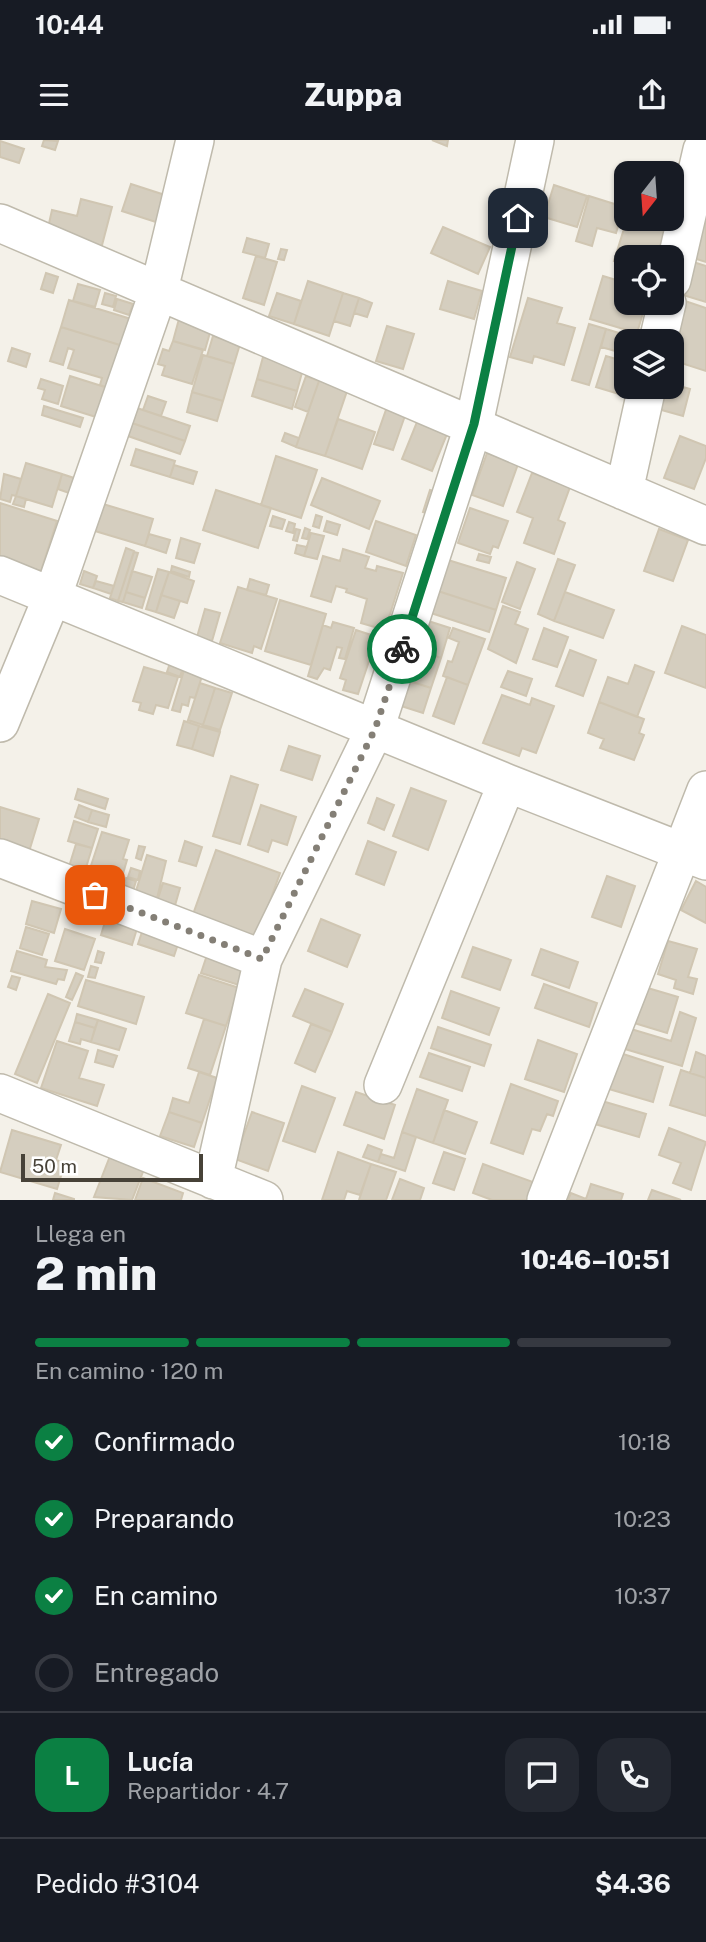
<!DOCTYPE html>
<html lang="es">
<head>
<meta charset="utf-8">
<style>
	:root { --surface:#171b24; --page:#242831; --text:#f1f3f6; --muted:#9ea1a6; --line:#363941; --accent:#0b8043 }
	body { margin:0; font-family:"Public Sans",sans-serif; background:var(--page); color:var(--text); height:100vh; display:flex; flex-direction:column; font-size:26px; white-space:nowrap }
	* { box-sizing:border-box; margin:0 }
	p { font-size:23px; color:var(--muted) }
	.icon { flex:none; width:38px; height:38px; fill:none; stroke:currentColor; stroke-width:2; stroke-linecap:round; stroke-linejoin:round }
	.map { position:relative; height:1060px; overflow:hidden }
	.sheet { display:flex; flex-direction:column; background:var(--surface); flex:1 }
	.sheet>* { flex:none }
	.needle { width:46px; rotate:197deg }
	.controls { position:absolute; left:614px; top:21px; display:grid; gap:14px }
	.controls a { display:grid; place-items:center; width:70px; height:70px; border-radius:14px; background:var(--surface); box-shadow:0 2px 5px #0004; font-size:35px }
	.scale { position:absolute; left:21px; bottom:18px; width:182px; box-sizing:border-box; padding-left:7px; border:4px solid #474238; border-top:0; font-size:19px; line-height:24px; white-space:nowrap; color:#474238; -webkit-text-stroke:5px #fff; paint-order:stroke }
	.pin { position:absolute; display:grid; place-items:center; width:60px; height:60px; color:#fff; margin:-30px; border-radius:14px; box-shadow:0 4px 10px #0006 }
	.courier { position:absolute; display:grid; place-items:center; width:70px; height:70px; margin:-35px; border:5px solid #0b8043; border-radius:50%; background:#fff; color:#222; box-shadow:0 2px 9px #0007 }
	.overview em { font-style:normal; font-weight:800 }
	.overview div { display:flex; flex-direction:column-reverse }
	.overview { display:flex; align-items:center; justify-content:space-between; height:119px; padding:0 35px }
	h1 { font-size:46px; font-weight:800; line-height:52px }
	.bar { display:grid; grid-template-columns:repeat(4,1fr); gap:10px 7px; align-content:center; height:84px; padding:0 35px }
	.bar i { height:9px; border-radius:5px; background:var(--line) }
	.bar .on { background:var(--accent) }
	.bar p { grid-column:span 4 }
	.line { display:flex; align-items:center; gap:18px; padding:0 35px; border-top:2px solid var(--line) }
	.line div { flex:1 }
	.round { display:grid; place-items:center; flex:none; width:74px; height:74px; border-radius:21px; background:var(--page) }
	ol { padding:0 35px; list-style:none }
	li { display:flex; align-items:center; gap:21px; height:77px }
	li p { margin-inline-start:auto }
	li .icon { padding:7px; border-radius:50%; background:var(--accent); color:#fff; stroke-width:4 }
	li:last-child { color:var(--muted) }
	li i { width:38px; height:38px; border:4px solid var(--line); border-radius:50% }
	.status { display:flex; justify-content:space-between; align-items:center; height:49px; padding:0 35px; background:var(--surface); direction:ltr }
	.status svg { height:19px; fill:currentColor }
	header { display:flex; justify-content:space-between; align-items:center; height:91px; padding:0 35px; background:var(--surface); font-size:32px; font-weight:800 }
	.map>svg:first-child { display:block }
	.building { fill:#d5cebf; stroke:#d0c6b2; stroke-width:2 }
	.lines { fill:none; stroke-linecap:round; stroke-linejoin:round }
	.minor-casing { stroke:#bfbaac; stroke-width:40 }
	.minor { stroke:#fff; stroke-width:37 }
	.done { stroke:#847f76; stroke-width:7; stroke-dasharray:0 12.6 }
	.route { stroke:#0b8043; stroke-width:9 }
</style>
</head>
<body>
<div class="status"><b>10:44</b><svg viewBox="0 0 49 12"><path d="M0 12V9h3v3zM5 12V6h3v6zM10 12V3h3v9zM15 12V0h3v12zM26 1h20v11H26zM47 4h2v5h-2z"/></svg></div>
<header><svg class="icon" aria-label="menu" viewBox="0 0 24 24"><path d="M4 6h16M4 12h16M4 18h16"/></svg>Zuppa<svg class="icon" aria-label="share" viewBox="0 0 24 24"><path d="M12 15V3M7 8l5-5 5 5M5 13v7h14v-7"/></svg></header>
<div class="map">
<svg width="706" height="1060" viewBox="0 0 706 1060">
	<rect width="100%" height="100%" fill="#f4f1e9"/>
	<path class="building" d="M44 0 58 1 55 10 42 6Z
		M432 0H448L447 6Z
		M0 1 24 9 19 23 0 17Z
		M131 44 171 57 162 84 122 71Z
		M554 45 587 56 577 87 544 77Z
		M589 56 624 67 616 93 597 88 592 106 576 101Z
		M81 59 112 67 101 109 73 103 75 95 48 88 52 70 77 76Z
		M627 79H639L668 88 660 117 633 112 631 117H626V125L614 121Z
		M698 81 706 83V122L687 116Z
		M443 87 490 107 478 134 431 113Z
		M247 98 269 104 265 118 243 112Z
		M281 109 287 110 284 120 278 119Z
		M256 116 277 122 264 165 243 158Z
		M690 121 706 126V162L680 154Z
		M46 133 58 137 53 153 41 149Z
		M603 136 626 143V163H646L637 193 590 179Z
		M308 141 343 153 329 196 294 184Z
		M448 141 482 151 474 179 440 169Z
		M78 144 100 150 95 167 73 161Z
		M105 153 116 156 113 167 102 164Z
		M277 153 301 161 294 184 269 176Z
		M343 153 359 158 350 186 334 181Z
		M359 158 372 163 367 177 354 173Z
		M528 158 562 168 557 183 575 188 564 225 534 216 532 223 510 217Z
		M117 159 133 164 129 175 114 170Z
		M69 160 131 179 123 206 61 187Z
		M682 160 706 168V231L672 220V201Z
		M179 179 211 189 205 210 173 201Z
		M589 184 606 189 589 245 572 240Z
		M387 186 414 194 403 229 376 221Z
		M61 187 123 206 108 248 100 245 102 238 68 228 74 210 68 208 63 225 50 221Z
		M606 189 645 201H626V214L601 207Z
		M213 196 240 204 234 224 207 216Z
		M173 201 203 210 192 244 162 235 165 226 158 224 163 209 169 211Z
		M12 208 30 214 26 227 8 221Z
		M203 215 234 224 223 261 192 252Z
		M606 216 626 222V247H632L629 257 596 247Z
		M263 217 303 229 297 251 257 239Z
		M70 236 108 248 99 278 61 266Z
		M306 236 319 241 308 272 295 267Z
		M320 238 348 248 325 316 296 307Z
		M41 239 63 246 58 264 42 259 45 250 38 248Z
		M257 239 297 251 292 269 252 256Z
		M672 244 690 249 683 276 658 269 664 247Z
		M192 252 223 261 217 281 187 272Z
		M148 256 166 262 161 276 143 270Z
		M388 264 407 270 393 310 374 304Z
		M44 266 83 278 80 287 42 275Z
		M137 268 190 286 185 301 132 283Z
		M419 277 449 289 432 331 402 319Z
		M338 279 375 292 362 329 325 316Z
		M132 283 185 301 180 314 128 296Z
		M285 293 299 298 296 307 282 301Z
		M680 296 706 306V318L694 349 664 338Z
		M136 309 175 321 170 337 131 325Z
		M487 313 518 324 503 366 472 355Z
		M276 316 317 330 301 378 261 365Z
		M26 323 62 334 52 367 16 356Z
		M174 325 197 332 193 344 170 337Z
		M532 333 570 347 558 380 565 383 554 414 524 403 533 378 517 372Z
		M4 334 21 339 16 356 12 355 10 362 0 359Z
		M62 334 74 338 69 353 58 349Z
		M322 338 380 361 369 389 311 365Z
		M216 350 271 368 258 408 203 390Z
		M430 350 437 352 429 374 423 372Z
		M16 356 26 359 24 367 13 364Z
		M0 363 57 381 41 431 0 419Z
		M103 364 153 379 145 406 95 391Z
		M470 368 508 381 498 408 493 406 490 414 458 403Z
		M316 375 322 377 319 388 313 386Z
		M273 376 285 380 282 389 270 386Z
		M327 381 340 385 337 395 324 391Z
		M376 381 416 395 406 426 366 412Z
		M289 382 295 384 293 393 286 391Z
		M305 388 310 390 307 399 302 398Z
		M296 389 300 390 297 401 293 400Z
		M659 389 688 400 673 441 644 431Z
		M311 393 324 396 317 419 304 416Z
		M149 394 170 400 166 413 145 406Z
		M181 398 200 404 194 423 176 418Z
		M297 405 307 407 304 416 295 413Z
		M126 408 134 411 118 461 110 458Z
		M343 409 369 417 365 428 376 431 377 426 403 433 385 490 361 483 367 459 346 452 347 449 336 446 331 462 311 456 323 416 340 421Z
		M134 412 138 413 123 462 118 461Z
		M479 414 491 417 489 423 477 420Z
		M558 419 575 425 554 481 538 474Z
		M448 420 506 438 496 470 438 451Z
		M517 422 535 429 520 469 502 462Z
		M172 426 190 432 189 437 171 431Z
		M158 429 169 432 156 472 146 469Z
		M84 431 97 436 93 448 80 444Z
		M132 431 152 437 145 458 126 452Z
		M169 432 194 441 187 463 161 455Z
		M250 439 269 445 266 455 247 450Z
		M96 441 114 446 111 454 93 448Z
		M238 447 277 459 261 509 254 506 252 513 220 503Z
		M438 451 496 470 489 492 431 473Z
		M126 452 145 458 142 468 123 462Z
		M565 452 614 470 603 498 554 481Z
		M161 455 180 461 174 478 156 472Z
		M280 460 326 474 311 525 265 511Z
		M503 466 520 472 515 484 528 489 516 523 488 509Z
		M205 469 220 473 212 501 197 497Z
		M422 479 450 488 441 518 413 509Z
		M333 482 354 488 345 519 339 518 342 508 337 507 330 530 324 528 317 539 308 536 323 485 331 488Z
		M682 486 706 495V548L665 533Z
		M453 488 485 499 468 545 443 536 448 521 452 522 459 502 449 498Z
		M544 488 568 497 557 527 533 519Z
		M356 490 377 497 358 554 343 550 346 540 340 538Z
		M413 509 441 518 431 548 403 539Z
		M570 510 596 520 583 556 556 546Z
		M170 523 183 527 180 537 167 532Z
		M635 525 654 532 637 577 599 562 608 537 628 544Z
		M144 527 178 537 168 568 156 565 153 574 139 570 141 563 133 561Z
		M185 527 203 533 195 558 190 557 188 566 182 564 180 572 172 570Z
		M508 531 532 539 526 556 501 547Z
		M447 537 468 545 454 584 433 576Z
		M403 539 431 548 423 573 395 564Z
		M200 543 215 548 203 585 188 580Z
		M215 548 232 553 220 590 203 585Z
		M502 555 530 565 532 558 554 566 536 613 522 608 519 616 483 603Z
		M599 562 644 579 639 593 644 595 634 620 600 608 604 599 588 593Z
		M184 581 199 586 192 609 177 605Z
		M199 586 220 592 213 616 192 609Z
		M289 606 320 616 312 640 281 630Z
		M231 636 258 645 240 704 213 696Z
		M411 648 446 661 428 710 393 696Z
		M78 649 108 659 105 669 75 659Z
		M377 658 394 665 384 690 368 683Z
		M79 665 92 670 88 682 75 677Z
		M261 665 296 677 287 705 272 700 268 712 248 705Z
		M0 667 39 679 28 715 0 706Z
		M92 670 109 675 106 687 88 682Z
		M74 681 98 689 92 708 68 701Z
		M102 692 129 700 123 719 127 720 118 751 86 741Z
		M185 701 202 707 196 726 179 721Z
		M368 701 396 712 384 745 356 734Z
		M76 704 92 708 84 734 68 730Z
		M139 706 145 707 141 720 136 718Z
		M216 710 280 733 255 803 191 780Z
		M147 715 166 721 154 771 132 764Z
		M131 728 140 731 138 740 128 737Z
		M607 736 635 746 621 787 592 777Z
		M126 738 136 741 133 751 122 748Z
		M696 741 706 747V783L681 770Z
		M163 743 180 748 172 776 154 771Z
		M32 761 61 769 54 793 26 784Z
		M108 772 139 782 132 805 101 795Z
		M321 779 360 795 347 827 308 811Z
		M144 786 180 798 174 816 138 804Z
		M26 787 49 794 42 815 20 808Z
		M65 789 95 799 84 830 55 821Z
		M668 801 697 809 688 837 697 839 693 854 674 848 676 840 658 834Z
		M473 807 511 820 500 850 462 837Z
		M209 809 247 822 239 845 201 833Z
		M541 809 578 822 569 848 532 835Z
		M17 811 47 820 45 827 67 830 64 840 58 839 56 844 11 831Z
		M98 811 104 813 101 823 95 822Z
		M91 826 98 828 95 838 88 837Z
		M76 833 83 836 72 860 66 857Z
		M199 835 239 848 226 886 186 873Z
		M12 836 20 838 16 850 8 847Z
		M86 840 144 857 136 884 78 866Z
		M544 844 597 863 589 887 535 868Z
		M641 846 678 857 667 893 631 882Z
		M305 849 343 864 332 892 293 876Z
		M451 851 499 868 489 895 442 878Z
		M48 854 70 863 37 943 15 934Z
		M680 872 696 878 682 926 625 909 631 889 671 901Z
		M77 874 98 880 95 888 75 882Z
		M204 879 226 886 210 935 188 928Z
		M98 880 126 889 119 910 91 902Z
		M75 882 95 888 91 902 81 899 80 904 69 901Z
		M311 884 332 892 315 932 295 923Z
		M438 887 491 905 484 926 431 908Z
		M538 900 577 914 564 952 525 939Z
		M57 901 88 911 79 938 104 945 97 966 41 948Z
		M98 910 117 916 113 927 95 922Z
		M696 912 706 916V938L690 933Z
		M429 913 470 927 462 951 420 937Z
		M620 913 663 927 653 962 609 949Z
		M681 930 706 938V976L670 965Z
		M199 932 217 938 202 983 169 972 173 958 189 963Z
		M511 944 558 961 553 976 547 974 540 991 532 989 523 1014 491 1003Z
		M302 946 335 958 315 1012 283 1001Z
		M417 949 448 960 433 1003 402 992Z
		M356 952 395 965 384 999 344 985Z
		M602 961 646 974 639 997 595 984Z
		M444 970 477 982 465 1014 433 1003Z
		M169 972 202 983 194 1007 160 996Z
		M252 972 284 983 268 1031 235 1019Z
		M669 988 706 1002 691 1050 673 1043 681 1023 659 1015Z
		M12 990 61 1005 56 1020 65 1023 57 1049 0 1032Z
		M402 992 416 997 405 1031 378 1022 381 1014 394 1018Z
		M368 1005 382 1010 378 1022 363 1017Z
		M112 1011 146 1024 132 1060 94 1057Z
		M338 1012 371 1024 360 1055 347 1051 344 1060H322Z
		M444 1012 465 1019 454 1050 433 1043Z
		M371 1024 396 1032 386 1060H359Z
		M483 1024 533 1042 527 1060H492L473 1053Z
		M143 1038 183 1053 181 1060H135Z
		M400 1039 424 1048 420 1060H392Z
		M591 1044 623 1054 621 1060H568L571 1053 586 1059Z
		M652 1050 681 1060H648Z
		M55 1053 74 1059V1060H53Z"/>
	<g class="lines">
		<g class="minor-casing">
			<path id="minor" d="M0 83 706 386
				M672 140 702 10
				M658 201 667 163
				M624 351 647 247
				M0 435 507 643 706 721
				M0 583 53 455 159 150 195 0
				M0 718 263 819
				M383 945 507 643
				M0 953 264 1060
				M213 1040 263 819 375 589 474 284 535 0
				M546 1060 706 650"/>
		</g>
		<use href="#minor" class="minor"/>
	</g>
	<g class="lines">
		<path class="done" d="M95 755 262 819 375 589 402 509"/>
		<path class="route" d="M402 509 474 284 518 78"/>
	</g>
</svg>
<div class="controls">
<a><svg class="needle" viewBox="-14 -14 28 28"><path d="M0-13l5 13h-10z" fill="#e53935"/><path d="M0 13l5-13h-10z" fill="#9ea1a6"/></svg></a>
<a><svg class="icon" aria-label="locate" viewBox="0 0 24 24"><circle cx="12" cy="12" r="6"/><path d="M12 2v4M12 18v4M2 12h4M18 12h4"/></svg></a>
<a><svg class="icon" aria-label="layers" viewBox="0 0 24 24"><path d="M12 4l9 5-9 5-9-5zM3 14l9 5 9-5"/></svg></a>
</div>
<div class="scale">50 m</div>
<div class="pin" style="left:95px;top:755px;background:#ea580c"><svg class="icon" aria-label="bag" viewBox="0 0 24 24"><path d="M5 8h14l-1 12H6zM9 8a3 3 0 0 1 6 0"/></svg></div>
<div class="pin" style="left:518px;top:78px;background:#1f2937"><svg class="icon" aria-label="home" viewBox="0 0 24 24"><path d="M3 11l9-7 9 7M6 9v11h12V9"/></svg></div>
<div class="courier" style="left:402px;top:509px"><svg class="icon" aria-label="bike" viewBox="0 0 24 24"><circle cx="6" cy="16" r="4"/><circle cx="18" cy="16" r="4"/><path d="M6 16l4-8h5l3 8M10 8l3 8H6M13 5h3"/></svg></div>
</div>
<section class="sheet">
<div class="overview"><div><h1>2 min</h1><p>Llega en</p></div><em>10:46–10:51</em></div>
<div class="bar"><i class="on"></i><i class="on"></i><i class="on"></i><i></i><p>En camino · 120 m</p></div>
<ol>
<li><svg class="icon" aria-label="check" viewBox="0 0 24 24"><path d="M5 12l5 5 9-10"/></svg>Confirmado<p>10:18</p></li>
<li><svg class="icon" aria-label="check" viewBox="0 0 24 24"><path d="M5 12l5 5 9-10"/></svg>Preparando<p>10:23</p></li>
<li><svg class="icon" aria-label="check" viewBox="0 0 24 24"><path d="M5 12l5 5 9-10"/></svg>En camino<p>10:37</p></li>
<li><i></i>Entregado</li>
</ol>
<div class="line" style="height:126px"><b class="round" style="background:var(--accent);color:#fff">L</b><div><b>Lucía</b><p>Repartidor · 4.7</p></div><a class="round"><svg class="icon" aria-label="chat" viewBox="0 0 24 24"><path d="M4 5h16v11H9l-5 4z"/></svg></a><a class="round"><svg class="icon" aria-label="phone" viewBox="0 0 24 24"><path d="M5 4h4l2 5-3 2q2 4 5 5l2-3 5 2v4C11 20 4 13 5 4z"/></svg></a></div>
<div class="line" style="height:91px"><div>Pedido #3104</div><b>$4.36</b></div>
</section>
</body>
</html>
